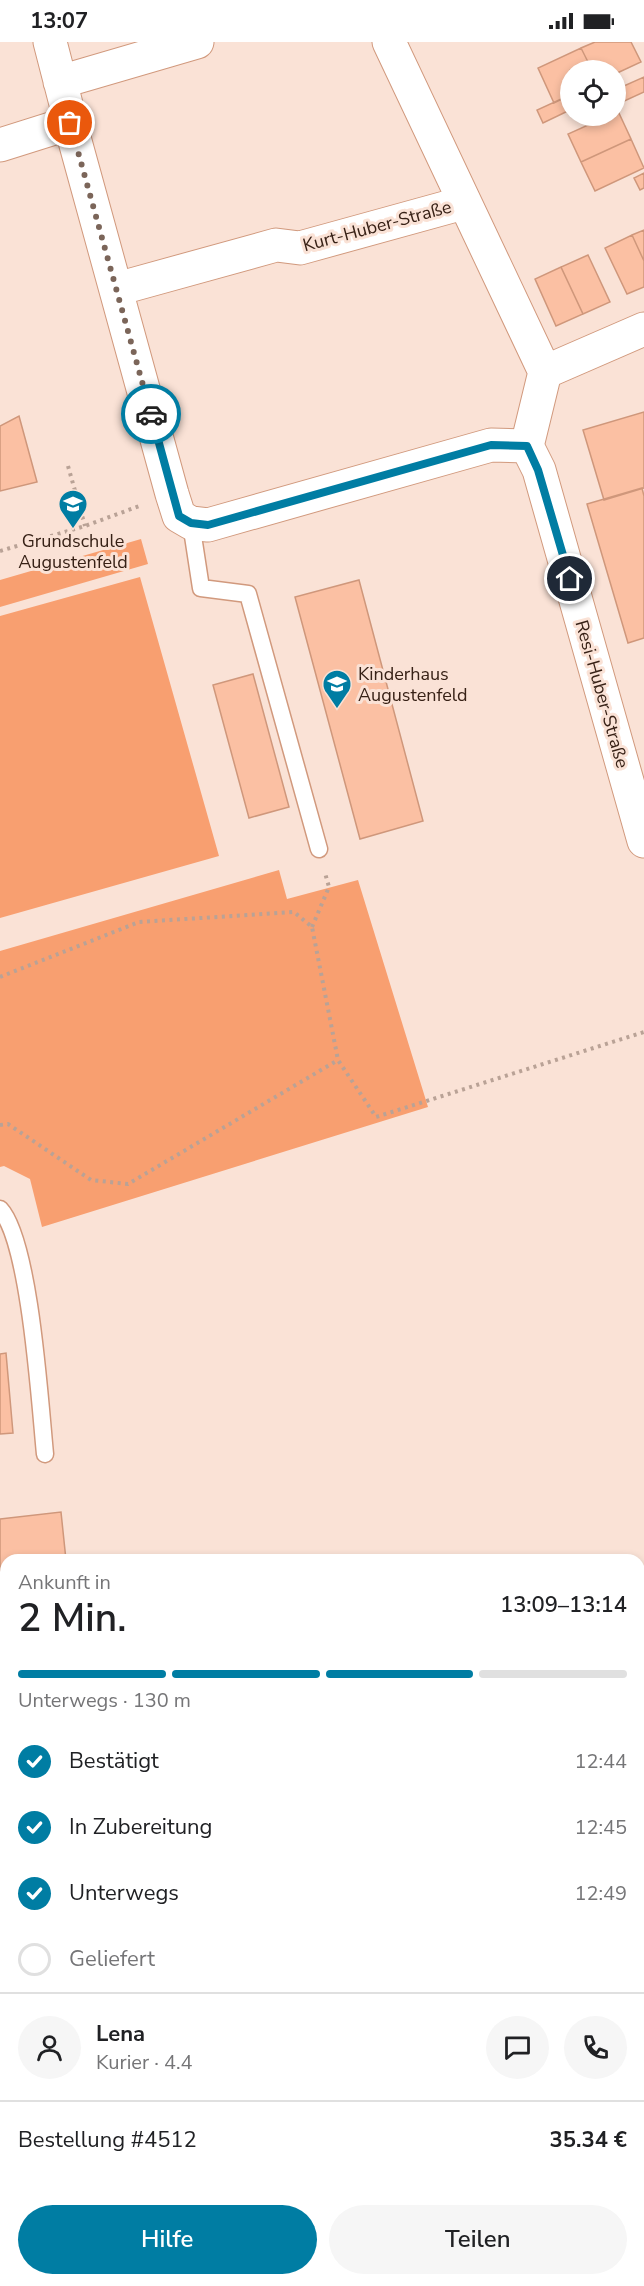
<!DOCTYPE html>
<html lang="de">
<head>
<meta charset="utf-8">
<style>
	:root { --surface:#fff; --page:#f6f6f6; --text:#202124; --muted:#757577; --line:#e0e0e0; --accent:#007da3 }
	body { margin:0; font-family:"Nunito Sans",sans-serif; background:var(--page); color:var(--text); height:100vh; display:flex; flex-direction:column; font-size:22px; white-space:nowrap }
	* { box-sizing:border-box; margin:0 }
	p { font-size:20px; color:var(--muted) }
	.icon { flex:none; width:33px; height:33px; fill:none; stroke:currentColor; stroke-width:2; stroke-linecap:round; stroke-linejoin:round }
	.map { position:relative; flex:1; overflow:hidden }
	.drawer { position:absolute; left:0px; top:1512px; width:645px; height:732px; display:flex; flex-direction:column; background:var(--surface); border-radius:18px 18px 0 0; box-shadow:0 3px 9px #0003 }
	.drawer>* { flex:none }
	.buttons { position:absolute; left:560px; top:18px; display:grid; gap:12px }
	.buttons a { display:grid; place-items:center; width:66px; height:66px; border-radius:50%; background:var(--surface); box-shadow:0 3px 9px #0003; font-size:30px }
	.pin { position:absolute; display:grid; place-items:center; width:51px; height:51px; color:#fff; margin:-26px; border:3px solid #fff; border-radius:50%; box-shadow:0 2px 6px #0007 }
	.courier { position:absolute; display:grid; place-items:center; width:60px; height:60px; margin:-30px; border:4px solid #007da3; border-radius:50%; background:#fff; color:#222; box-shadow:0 2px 8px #0007 }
	.head em { font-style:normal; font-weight:600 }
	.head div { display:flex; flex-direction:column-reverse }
	.head { display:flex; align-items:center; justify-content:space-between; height:102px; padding:0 18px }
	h1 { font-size:39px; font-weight:600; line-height:45px }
	.bar { display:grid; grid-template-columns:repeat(4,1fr); gap:9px 6px; align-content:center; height:72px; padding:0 18px }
	.bar i { height:8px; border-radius:4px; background:var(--line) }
	.bar .selected { background:var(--accent) }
	.bar p { grid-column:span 4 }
	.line { display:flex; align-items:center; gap:15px; padding:0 18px; border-top:2px solid var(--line) }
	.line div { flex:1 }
	.round { display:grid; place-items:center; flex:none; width:63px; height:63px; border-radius:32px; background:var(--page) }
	ol { padding:0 18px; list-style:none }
	li { display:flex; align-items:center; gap:18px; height:66px }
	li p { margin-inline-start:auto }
	li .icon { padding:6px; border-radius:50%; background:var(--accent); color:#fff; stroke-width:4 }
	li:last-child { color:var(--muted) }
	li i { width:33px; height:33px; border:3px solid var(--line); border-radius:50% }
	.cta { display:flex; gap:12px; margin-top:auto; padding:12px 18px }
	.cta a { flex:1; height:69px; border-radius:36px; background:var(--accent); color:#fff; font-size:24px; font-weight:600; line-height:69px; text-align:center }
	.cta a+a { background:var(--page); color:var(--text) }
	.status { display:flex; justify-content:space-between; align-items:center; height:42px; padding:0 30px; background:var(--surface); direction:ltr }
	.status svg { height:16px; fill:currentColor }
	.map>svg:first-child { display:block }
	.green { fill:#f89f70 }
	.building { fill:#fbc0a3; stroke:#cf977b; stroke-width:1.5 }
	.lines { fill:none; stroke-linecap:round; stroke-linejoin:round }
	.service-casing { stroke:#d1997d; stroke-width:19 }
	.minor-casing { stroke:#d1997d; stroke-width:35 }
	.path { stroke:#b9a296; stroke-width:4; stroke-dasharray:3 4.5; stroke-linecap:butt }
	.service { stroke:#fff; stroke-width:16 }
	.minor { stroke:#fff; stroke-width:33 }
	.done { stroke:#7b6559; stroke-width:6; stroke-dasharray:0 10.8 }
	.route { stroke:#007da3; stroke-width:8 }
	.labels { text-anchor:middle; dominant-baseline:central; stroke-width:6; stroke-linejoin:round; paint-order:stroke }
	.street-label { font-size:18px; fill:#372116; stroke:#fae2d6 }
	.poi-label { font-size:18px; fill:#372116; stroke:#fae2d6 }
</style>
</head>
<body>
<div class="status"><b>13:07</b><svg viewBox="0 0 49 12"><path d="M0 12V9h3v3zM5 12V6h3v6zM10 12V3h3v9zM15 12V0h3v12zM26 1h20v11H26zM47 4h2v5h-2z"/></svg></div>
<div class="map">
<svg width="644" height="2244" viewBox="0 0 644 2244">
	<rect width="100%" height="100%" fill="#fae2d6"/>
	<path class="green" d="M141 497 148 522 0 565V538Z
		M140 535 219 814 0 876V574Z
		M279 828 287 857 358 838 428 1065 42 1185 30 1137 4 1124 0 1125V909Z
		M644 1846V2244H634L632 2238H639V1847Z
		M6 1922V2204H0V1923Z"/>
	<path class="building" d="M595 0H631L641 20 615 32V28H592L581 6Z
		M581 6 592 28H570V53L554 61 538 26Z
		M644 35V50L620 61 615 48Z
		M570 53V68L543 81 537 68Z
		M618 69 631 97 581 120 568 92 608 74H615Z
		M631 97 644 126 595 149 581 120Z
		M644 131V146L640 148 634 136Z
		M644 188V219L632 193Z
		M632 193 644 219V245L627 252 605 206Z
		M588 213 610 260 583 272 561 225Z
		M561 225 583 272 556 284 535 237Z
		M644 370V446L604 458 583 388Z
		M19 374 37 440 0 449V384Z
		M642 446 644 454V596L628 601 587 462Z
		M359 538 423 779 360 797 295 555Z
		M253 632 289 765 249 776 213 643Z
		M6 1311 13 1391 0 1392V1312Z
		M61 1470 66 1518H6V1854L0 1855V1477Z
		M69 2238H149L150 2244H70Z
		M419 2238H428L430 2244H400Z
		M428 2238H492L494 2244H430Z
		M538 2238H576L578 2244H536L534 2239Z"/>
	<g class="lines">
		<g class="service-casing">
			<path id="service" d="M191 481 201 546 248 552 319 807
				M0 1167C30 1199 40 1362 45 1412"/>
		</g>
		<g class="minor-casing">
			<path id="minor" d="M50 0 66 62
				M389 0 545 330
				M60 40 197 0
				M0 103 70 81 172 452 179 474 191 481 208 483 491 403 527 404
				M117 247 276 203 300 206 463 161
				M527 404 539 428 644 799
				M527 404 545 330 644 287
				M30 2238 31 2244"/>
		</g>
		<path class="path" d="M68 424 85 484
			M0 509 85 484 142 463
			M312 885 329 845 325 831
			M0 935 139 880 294 870 312 885 338 1018 376 1075 644 990
			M0 1083 8 1082 91 1138 128 1142 338 1018
			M0 1909 6 1908
			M0 2138 6 2154
			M615 2238 617 2244"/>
		<use href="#service" class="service"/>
		<use href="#minor" class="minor"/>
	</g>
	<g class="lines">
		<path class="done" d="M70 81 151 372"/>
		<path class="route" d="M151 372 179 474 191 481 208 483 491 403 527 404 538 428 570 537"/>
	</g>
	<defs>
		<g id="school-pin" transform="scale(1.5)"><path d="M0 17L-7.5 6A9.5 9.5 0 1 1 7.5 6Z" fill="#007da3" stroke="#fae2d6"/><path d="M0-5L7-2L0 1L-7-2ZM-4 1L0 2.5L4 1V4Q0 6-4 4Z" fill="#fff"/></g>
	</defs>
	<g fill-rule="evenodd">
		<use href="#school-pin" x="73" y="462"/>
		<use href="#school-pin" x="337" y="642"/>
	</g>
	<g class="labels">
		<g class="street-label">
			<text transform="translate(377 184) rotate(-15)">Kurt-Huber-Straße</text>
			<text transform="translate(602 652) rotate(74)">Resi-Huber-Straße</text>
		</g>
		<g class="poi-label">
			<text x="73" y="499">Grundschule<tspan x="73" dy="21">Augustenfeld</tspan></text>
			<text x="358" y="632" text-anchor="start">Kinderhaus<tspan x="358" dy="21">Augustenfeld</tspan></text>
		</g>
	</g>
</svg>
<div class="buttons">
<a><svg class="icon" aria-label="locate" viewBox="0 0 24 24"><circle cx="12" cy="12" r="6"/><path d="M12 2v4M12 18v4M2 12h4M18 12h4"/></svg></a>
</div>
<div class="pin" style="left:70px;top:81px;background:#ea580c"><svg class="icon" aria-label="bag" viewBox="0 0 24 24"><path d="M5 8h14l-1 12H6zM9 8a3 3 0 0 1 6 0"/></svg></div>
<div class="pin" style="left:570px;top:537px;background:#1f2937"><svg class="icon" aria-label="home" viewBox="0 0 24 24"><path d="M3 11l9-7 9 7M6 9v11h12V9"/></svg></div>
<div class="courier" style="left:151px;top:372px"><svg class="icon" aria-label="car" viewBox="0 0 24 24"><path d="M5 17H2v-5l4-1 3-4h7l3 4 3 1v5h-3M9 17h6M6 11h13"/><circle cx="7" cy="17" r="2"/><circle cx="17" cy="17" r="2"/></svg></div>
<section class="drawer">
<div class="head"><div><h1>2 Min.</h1><p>Ankunft in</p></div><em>13:09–13:14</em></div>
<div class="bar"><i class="selected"></i><i class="selected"></i><i class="selected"></i><i></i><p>Unterwegs · 130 m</p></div>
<ol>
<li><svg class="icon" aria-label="check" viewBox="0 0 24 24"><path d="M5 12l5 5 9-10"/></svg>Bestätigt<p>12:44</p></li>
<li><svg class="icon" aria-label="check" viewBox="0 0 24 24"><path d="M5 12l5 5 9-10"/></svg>In Zubereitung<p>12:45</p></li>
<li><svg class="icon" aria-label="check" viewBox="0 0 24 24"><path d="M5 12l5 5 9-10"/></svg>Unterwegs<p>12:49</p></li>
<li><i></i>Geliefert</li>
</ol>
<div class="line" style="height:108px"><a class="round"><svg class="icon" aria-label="person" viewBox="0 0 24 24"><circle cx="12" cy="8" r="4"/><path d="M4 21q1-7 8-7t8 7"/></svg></a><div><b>Lena</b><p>Kurier · 4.4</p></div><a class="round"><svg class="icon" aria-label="chat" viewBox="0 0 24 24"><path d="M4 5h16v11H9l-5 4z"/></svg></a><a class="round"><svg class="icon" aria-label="phone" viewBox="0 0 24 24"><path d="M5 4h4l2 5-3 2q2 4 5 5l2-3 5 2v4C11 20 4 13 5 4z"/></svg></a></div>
<div class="line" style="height:78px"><div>Bestellung #4512</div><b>35.34 €</b></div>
<div class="cta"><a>Hilfe</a><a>Teilen</a></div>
</section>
</div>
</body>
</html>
